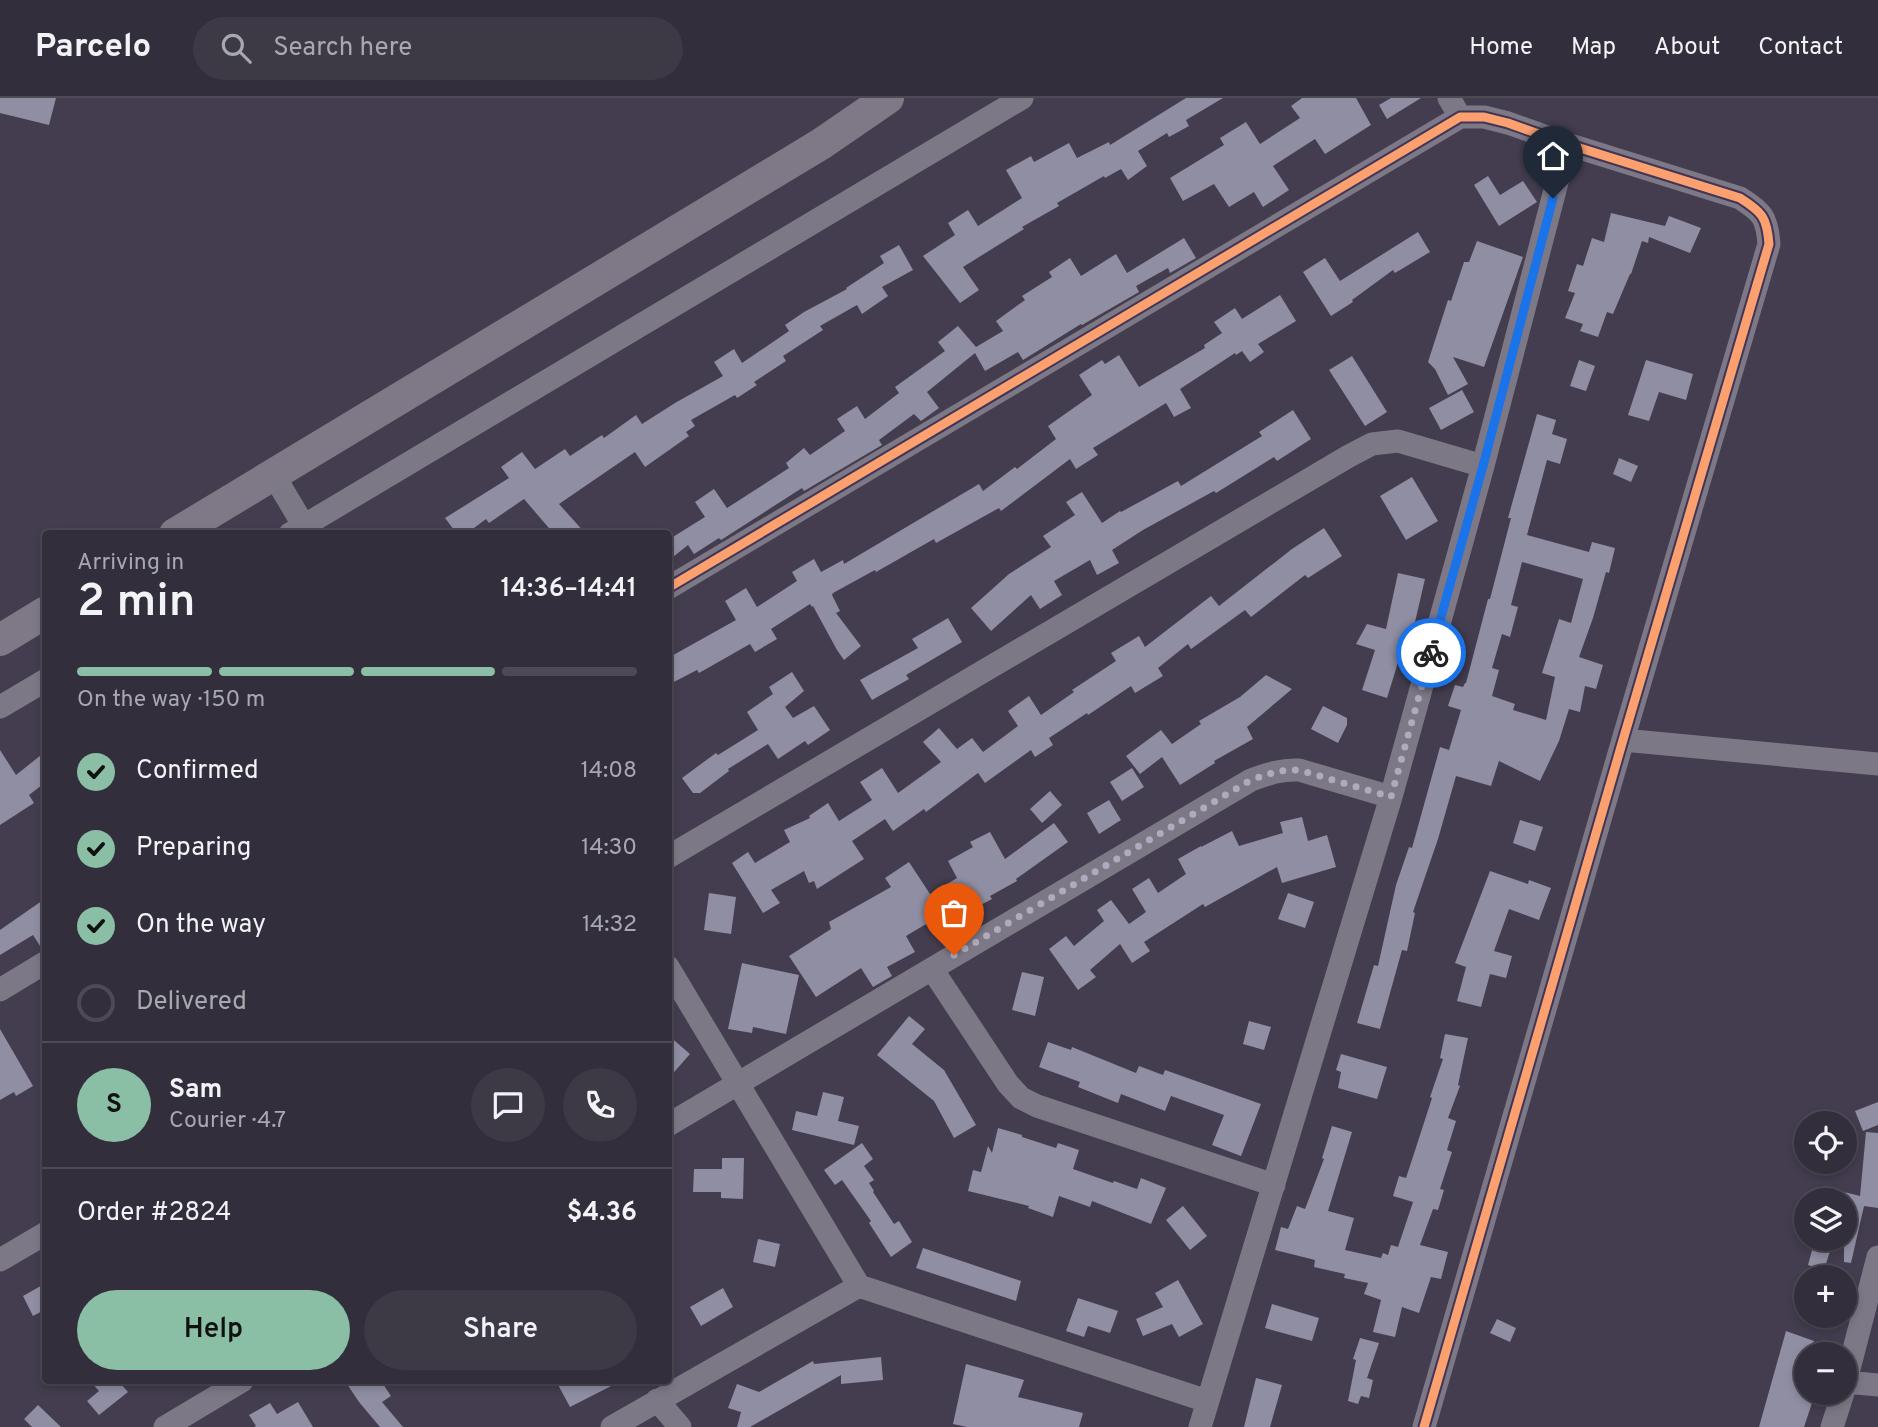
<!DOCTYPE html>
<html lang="en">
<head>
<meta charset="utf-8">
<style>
	:root { --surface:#322e3b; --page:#3d3a46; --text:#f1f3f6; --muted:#a8a8af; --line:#4d4a55; --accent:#8abfa5 }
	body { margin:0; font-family:Overpass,sans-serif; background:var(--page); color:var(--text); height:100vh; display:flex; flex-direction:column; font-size:26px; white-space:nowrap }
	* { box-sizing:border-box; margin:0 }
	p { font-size:23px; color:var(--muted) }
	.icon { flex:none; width:38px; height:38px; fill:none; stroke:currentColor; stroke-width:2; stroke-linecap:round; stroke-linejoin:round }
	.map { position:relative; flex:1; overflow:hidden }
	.panel { position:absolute; left:42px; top:432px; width:630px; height:854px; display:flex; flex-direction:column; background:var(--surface); border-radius:7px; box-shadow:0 4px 10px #0003,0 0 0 2px var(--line) }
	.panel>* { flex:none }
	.fabs { position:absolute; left:1794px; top:1013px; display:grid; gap:14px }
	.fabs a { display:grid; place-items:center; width:63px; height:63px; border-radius:50%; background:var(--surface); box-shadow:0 4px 10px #0003,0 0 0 2px var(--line); font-size:35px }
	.pin { position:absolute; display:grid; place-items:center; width:60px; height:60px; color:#fff; margin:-72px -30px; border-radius:50% 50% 50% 0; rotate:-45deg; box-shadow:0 0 7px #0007 }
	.pin .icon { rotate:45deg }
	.courier { position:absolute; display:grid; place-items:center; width:70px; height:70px; margin:-35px; border:5px solid #1a73e8; border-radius:50%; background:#fff; color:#222; box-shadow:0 2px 9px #0007 }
	.overview em { font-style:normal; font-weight:600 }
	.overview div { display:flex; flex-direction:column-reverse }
	.overview { display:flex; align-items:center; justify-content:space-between; height:119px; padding:0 35px }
	h1 { font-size:46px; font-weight:600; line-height:52px }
	.bar { display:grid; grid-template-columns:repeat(4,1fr); gap:10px 7px; align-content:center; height:84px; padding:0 35px }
	.bar i { height:9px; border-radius:5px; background:var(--line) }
	.bar .on { background:var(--accent) }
	.bar p { grid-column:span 4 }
	.line { display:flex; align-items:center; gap:18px; padding:0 35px; border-top:2px solid var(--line) }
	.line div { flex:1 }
	.round { display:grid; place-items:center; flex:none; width:74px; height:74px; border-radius:37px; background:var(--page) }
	ol { padding:0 35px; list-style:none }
	li { display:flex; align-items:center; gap:21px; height:77px }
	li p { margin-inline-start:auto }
	li .icon { padding:7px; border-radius:50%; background:var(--accent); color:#111; stroke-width:4 }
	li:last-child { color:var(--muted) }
	li i { width:38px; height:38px; border:4px solid var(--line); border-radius:50% }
	.button { display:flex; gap:14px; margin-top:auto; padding:14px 35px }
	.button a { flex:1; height:80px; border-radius:42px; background:var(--accent); color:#111; font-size:28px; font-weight:600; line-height:80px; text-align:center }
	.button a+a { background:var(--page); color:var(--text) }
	header { display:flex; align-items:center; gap:42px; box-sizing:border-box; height:98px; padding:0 35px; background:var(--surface); border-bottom:2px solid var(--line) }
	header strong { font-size:33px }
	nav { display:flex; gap:38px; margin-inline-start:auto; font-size:24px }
	.search { width:490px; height:63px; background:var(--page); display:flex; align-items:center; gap:18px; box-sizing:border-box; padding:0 24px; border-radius:38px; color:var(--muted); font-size:26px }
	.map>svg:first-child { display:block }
	.building { fill:#8f8ea3; fill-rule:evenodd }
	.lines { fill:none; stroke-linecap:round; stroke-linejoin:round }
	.street { stroke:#7d7886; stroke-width:23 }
	.secondary { stroke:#7f7886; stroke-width:32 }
	.cycleway-casing { stroke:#403557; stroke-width:13 }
	.cycleway { stroke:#fca06f; stroke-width:9 }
	.done { stroke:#b0aabe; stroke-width:7; stroke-dasharray:0 12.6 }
	.route { stroke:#1a73e8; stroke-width:9 }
</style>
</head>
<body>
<header>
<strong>Parcelo</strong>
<div class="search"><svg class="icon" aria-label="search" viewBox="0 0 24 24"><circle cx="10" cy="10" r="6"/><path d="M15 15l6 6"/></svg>Search here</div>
<nav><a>Home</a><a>Map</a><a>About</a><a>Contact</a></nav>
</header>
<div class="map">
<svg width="1878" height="1329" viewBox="0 0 1878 1329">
	<rect width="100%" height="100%" fill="#433d4f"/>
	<path class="building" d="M0 0H56L49 27 0 15Z
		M1186 0H1223L1186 22 1189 28 1169 39 1167 35 1138 53 1147 68 1128 82 1121 71 1105 80 1104 78 1057 105 1059 108 1022 129 1024 131 963 169 979 192 960 205 923 158 955 137 948 125 968 112 978 128 1022 100 1006 72 1031 58 1034 64 1069 45 1077 60 1109 44 1110 47Z
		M1302 0H1356L1371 27 1325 56 1315 41 1273 68 1289 92 1263 109 1254 94 1229 109 1214 86 1183 103 1170 80 1224 47 1220 40 1246 24 1260 46 1300 20 1291 8Z
		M1391 0H1421L1387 21 1379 7Z
		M1488 78 1500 97 1523 83 1537 104 1499 128 1474 87Z
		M1611 115 1665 128 1669 118 1701 130 1690 155 1649 139 1648 145 1642 143 1631 176H1630L1613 216 1607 214 1598 239 1580 233 1583 226 1565 220 1575 195 1568 193 1577 166 1583 168 1592 140 1604 144Z
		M1418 134 1430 154 1395 175 1393 172 1352 202 1353 204 1331 218 1303 174 1325 160 1340 183Z
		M1184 140 1196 160 1170 175 1168 170 1136 188 1139 194 1082 227 1081 226 1023 262 1018 254 985 273 975 255 927 294 939 310 921 323 914 316 879 342 882 347 804 393 802 390 721 442 719 440 694 456 688 447 668 463V442L705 419 695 404 714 391 727 410 789 370 786 365 804 350 810 357 845 333 837 321 857 308 865 321 899 295 895 289 945 253 938 244 958 228 976 249 1003 233 996 223 1025 202 1022 198 1052 179 1049 174 1070 160 1081 178 1116 156 1127 175Z
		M1477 143 1523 159 1484 269 1453 259 1468 286 1448 297 1435 271 1428 264 1448 202 1451 203 1464 164H1469Z
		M899 147 913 172 882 189 888 198 862 216 857 207 820 228 823 232 783 258 786 263 754 284 757 287 737 300 735 297 691 322 695 328 686 334 689 338 645 369 635 354 559 406 586 436H554L524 401 489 425 486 421 466 436H457L445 420 509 380 501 369 522 354 535 371 565 351 570 358 602 337 604 340 636 317 642 326 675 305 723 278 714 264 734 251 742 265 789 233 785 227 804 214 847 191 846 190 884 165 880 158Z
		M1280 197 1296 223 1258 246 1264 254 1250 264 1242 253 1236 257 1235 255 1180 291 1191 310 1174 319 1166 305 1093 350 1098 357 1076 371 1070 361 1001 413 999 410 936 445 934 441 876 474 875 472 833 495 832 497 840 513 836 515 861 548 844 562 837 552 813 508 812 509 810 506 771 531 777 541 755 554 750 546 699 575 697 572 668 587V560L736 522 725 503 746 490 757 509 797 483 792 474 814 461 821 474 843 462 844 466 979 386 983 393 1015 369 1017 371 1056 341 1048 328 1092 297 1079 277 1102 262 1105 266 1119 257 1139 289 1205 250 1204 247 1222 235 1214 224 1235 210 1242 221Z
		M1352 258 1387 314 1365 328 1329 272Z
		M1579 262 1595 268 1586 293 1570 288Z
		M1646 262 1693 276 1686 302 1659 294 1649 323 1628 317Z
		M1462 292 1474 314 1441 332 1429 310Z
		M1293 312 1311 341 1277 363 1274 359 1216 395 1214 393 1143 432 1112 452 1119 465 1097 477 1090 462 1054 483 1062 497 1040 511 1031 497 991 533 971 510 1009 476 1051 449 1043 438 1075 417 1066 404 1082 394 1102 425 1120 413 1121 414 1178 383 1181 388 1262 338 1259 334Z
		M1537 316 1556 322 1552 336 1567 341 1560 366 1547 362 1527 437 1589 454 1592 444 1615 450 1609 475 1606 474 1593 520 1579 559 1603 567 1596 591 1585 588 1580 614 1569 611 1559 643 1540 683 1499 663 1491 688 1456 678 1438 741 1413 814 1415 815 1407 853 1402 852 1380 931 1357 925 1374 867 1378 868 1396 787 1409 749 1412 750 1440 649 1449 652 1461 612 1448 608 1455 587 1463 589 1465 585H1466L1488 501H1490L1511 420H1508ZM1522 464 1583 481 1571 525 1559 521 1542 575 1555 579 1546 622 1513 612 1515 606 1492 598 1499 572 1492 570 1502 536 1510 539 1518 509 1511 507Z
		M1619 360 1638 368 1631 384 1613 376Z
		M1412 379 1438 423 1406 442 1380 398Z
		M1324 430 1342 458 1308 480 1305 477 1251 519 1245 512 1191 551 1188 546 1158 570 1163 578 1135 595 1131 588 1088 617 1087 615 1049 640 1053 647 1035 659 1031 652 985 685 978 675 926 714 924 711 893 733 885 721 852 743 864 761 817 791 814 783 809 785 804 773 771 792 780 805 763 815 732 765 748 754 755 765 790 744 784 732 810 720 809 718 828 705 839 723 872 702 860 684 882 670 898 695 941 664 923 644 939 630 957 651 972 640 983 654 1018 628 1008 613 1029 598 1041 617 1074 594 1072 592 1116 563 1111 555 1139 538 1145 549 1211 498 1219 508 1292 451Z
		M1398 475 1425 481 1415 524 1404 560 1400 558 1387 600 1362 592 1375 552 1356 546 1367 526 1386 531Z
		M948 520 962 544 906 577 909 581 872 602 860 582 918 550 912 541Z
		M792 574 804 593 785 609 793 620 814 608 830 632 808 647 805 643 778 661 768 646 728 671 729 673 700 695H693L682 680 716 655 718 657 758 632 747 614 773 596 769 589Z
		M1266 577 1292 591 1247 629 1253 641 1214 663 1215 665 1180 687 1162 659 1140 676 1126 658 1161 632 1172 646 1201 626 1199 623 1240 599Z
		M1323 608 1347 620V627L1338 645 1311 631Z
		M0 652 16 677 46 653V684L29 697 34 705 0 727Z
		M1132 670 1144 689 1122 703 1110 684Z
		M1050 693 1062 707 1042 725 1030 711Z
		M1109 702 1121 722 1099 736 1087 715Z
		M1302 719 1308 743 1327 737 1336 769 1282 785 1277 769 1205 809 1203 806 1144 844 1150 853 1132 865 1120 846 1090 872 1096 879 1078 892 1049 851 1066 838 1074 848 1104 823 1097 812 1111 802 1129 826 1146 814 1132 791 1149 780 1158 795 1186 776 1178 761 1201 748V749L1232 733 1239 748 1283 735 1280 724Z
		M1520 722 1543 729 1535 753 1513 745Z
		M1054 725 1068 744 1016 781 1017 783 990 798 992 801 973 811 968 801 906 838 915 854 887 869 892 878 873 889 861 870 816 899 789 858 831 831 829 824 891 789 885 780 909 764 930 796 957 780 948 763 973 749 970 744 990 734 1005 761Z
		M1490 773 1528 786 1529 782 1551 790 1539 822 1509 811 1494 853 1512 858 1506 880 1490 876 1481 909 1457 903 1466 869 1455 865Z
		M709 795 736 799 731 836 704 832Z
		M1288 795 1314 804 1305 830 1278 821Z
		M46 800V850L42 851 33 837 0 857V832Z
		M742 865 799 877 786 936 753 929 752 935 728 931Z
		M1022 874 1044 879 1035 918 1012 912Z
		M909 918 925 931 912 946 944 972 976 1027 954 1040 934 1003 877 957Z
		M1249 923 1271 929 1264 952 1243 946Z
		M0 931 33 988 16 998 14 994 0 1002Z
		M1445 936 1468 940 1458 987 1460 988 1448 1020 1456 1023 1447 1052 1452 1054 1440 1091 1444 1092 1438 1112 1433 1111 1420 1147 1448 1154 1441 1181 1431 1179 1419 1215 1402 1209 1395 1239 1373 1234 1381 1202 1364 1196 1368 1185 1344 1180 1345 1176 1314 1169 1315 1162 1275 1152 1281 1129 1288 1131 1297 1108 1305 1111 1324 1061 1322 1060 1332 1028 1352 1034 1328 1113 1354 1120 1345 1152 1381 1160 1383 1155 1388 1157 1391 1147 1398 1149 1413 1104 1393 1098 1399 1078 1406 1080 1421 1034 1432 1000 1430 999 1443 961 1440 960Z
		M668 937 690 956 668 981Z
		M1048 944 1071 952 1072 949 1136 975 1139 968 1163 977 1165 972 1261 1006 1241 1058 1212 1047 1224 1017 1171 998 1165 1013 1121 996 1118 1005 1078 989 1080 984 1039 969Z
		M1341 956 1387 969 1377 1001 1338 990 1341 974 1336 972Z
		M823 994 844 999 838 1023 859 1028 854 1047 792 1032 796 1013 817 1018Z
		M1878 1004V1027L1863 1033 1855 1013Z
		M998 1030 1022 1037V1039L1056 1050 1058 1045 1079 1052 1073 1071 1113 1085 1114 1083 1137 1091 1141 1080 1166 1090 1151 1126 1092 1103 1090 1109 1059 1098 1053 1119 1028 1110 1029 1108 968 1093 973 1072 981 1074 988 1048 992 1055Z
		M1866 1034 1878 1035V1110L1864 1108 1851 1165 1844 1164V1094L1860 1098Z
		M862 1045 873 1061 864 1068 874 1082 869 1085 874 1093 873 1094 894 1126 899 1123 912 1144 891 1159 869 1125 871 1123 842 1082 835 1087 824 1072Z
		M722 1060H744L743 1101 721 1100V1094H693L694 1071H722Z
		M1183 1108 1207 1138 1190 1152 1166 1122Z
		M758 1141 780 1146 775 1169 753 1164Z
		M1814 1145 1831 1150 1824 1172 1808 1167Z
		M923 1150 1021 1183 1016 1203 916 1170Z
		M1178 1182 1203 1226 1179 1239 1172 1226 1143 1238 1136 1221 1163 1209 1155 1195Z
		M46 1185V1211L33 1218 23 1198Z
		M723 1190 733 1209 701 1228 690 1209Z
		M1078 1200 1118 1213 1110 1235 1088 1228 1084 1239 1066 1233Z
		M1272 1206 1319 1220 1312 1243 1265 1230Z
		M1497 1221 1516 1230 1510 1244 1490 1235Z
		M1786 1233 1814 1243 1809 1256H1806V1295H1814L1811 1308 1804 1329H1759Z
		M1360 1240 1379 1245 1367 1280 1373 1282 1369 1300 1361 1298 1358 1306 1348 1303 1356 1262 1353 1261Z
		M881 1259 883 1282 841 1286V1277L750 1329H737L741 1314 728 1310 737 1286 759 1294 813 1263 814 1266Z
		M966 1266 1024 1282 1018 1299 1083 1315 1079 1329H967L953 1326Z
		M1256 1280 1282 1287 1270 1329H1244Z
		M90 1283H118L128 1294 99 1317 87 1303 99 1293Z
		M345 1283H381L391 1298 382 1304 403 1329H380L359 1304Z
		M556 1283H621L570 1309Z
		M298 1304 313 1329H254L256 1328 249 1317 270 1305 277 1316Z
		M38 1307 61 1329H32L24 1321Z"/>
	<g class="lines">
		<path class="street" d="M1449 0 1460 19
			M273 376 304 428
			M290 436 1022 0
			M668 490 1460 19H1484L1508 25 1567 46 1740 100C1762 114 1767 119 1769 146L1623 642 1424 1329
			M0 609 46 582
			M1623 642 1878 666
			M668 759 1349 358 1372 346 1398 343 1483 368
			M668 869 859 1188 1207 1303
			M932 871 1008 986 1021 1000 1037 1008 1274 1087
			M0 892 46 864
			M668 1027 1251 682C1268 676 1281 671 1299 672L1391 699
			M0 1162 46 1135
			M1847 1284 1878 1287
			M1844 1290 1878 1159
			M657 1302 680 1329
			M165 1329 242 1283
			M612 1329 859 1188
			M1200 1329 1391 699 1483 368 1567 46
			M1832 1329 1843 1295"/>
		<path class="secondary" d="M175 436 821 46 888 0
			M0 542 46 514"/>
		<g class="cycleway-casing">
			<path id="cycleway" d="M668 490 1460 19H1484L1508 25 1567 46 1740 100C1762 114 1767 119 1769 146L1623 642 1424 1329"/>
		</g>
		<use href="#cycleway" class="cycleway"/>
	</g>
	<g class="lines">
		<path class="done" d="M954 857 1251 682C1268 676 1281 671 1299 672L1391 699 1431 555"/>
		<path class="route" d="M1431 555 1483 368 1553 100"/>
	</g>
</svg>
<div class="fabs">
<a><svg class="icon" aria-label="locate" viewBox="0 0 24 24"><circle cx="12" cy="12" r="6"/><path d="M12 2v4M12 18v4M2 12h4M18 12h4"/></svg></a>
<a><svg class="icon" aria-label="layers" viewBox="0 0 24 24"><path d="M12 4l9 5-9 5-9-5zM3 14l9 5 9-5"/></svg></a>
<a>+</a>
<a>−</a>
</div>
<div class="pin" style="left:954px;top:857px;background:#ea580c"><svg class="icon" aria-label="bag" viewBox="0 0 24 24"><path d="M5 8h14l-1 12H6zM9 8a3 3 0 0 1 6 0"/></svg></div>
<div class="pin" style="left:1553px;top:100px;background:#1f2937"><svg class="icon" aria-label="home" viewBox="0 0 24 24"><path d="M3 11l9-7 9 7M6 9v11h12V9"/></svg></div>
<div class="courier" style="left:1431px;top:555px"><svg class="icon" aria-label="bike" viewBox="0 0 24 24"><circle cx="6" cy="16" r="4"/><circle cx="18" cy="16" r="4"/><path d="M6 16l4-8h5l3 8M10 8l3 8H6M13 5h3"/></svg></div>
<section class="panel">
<div class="overview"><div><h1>2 min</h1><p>Arriving in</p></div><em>14:36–14:41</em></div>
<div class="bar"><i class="on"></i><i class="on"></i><i class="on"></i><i></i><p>On the way · 150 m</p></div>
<ol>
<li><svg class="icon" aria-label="check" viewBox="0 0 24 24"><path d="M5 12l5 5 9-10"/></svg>Confirmed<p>14:08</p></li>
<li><svg class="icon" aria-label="check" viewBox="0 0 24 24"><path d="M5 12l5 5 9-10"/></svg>Preparing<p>14:30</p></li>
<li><svg class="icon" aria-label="check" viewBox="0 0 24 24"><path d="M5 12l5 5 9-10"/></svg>On the way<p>14:32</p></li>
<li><i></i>Delivered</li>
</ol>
<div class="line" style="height:126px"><b class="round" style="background:var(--accent);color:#111">S</b><div><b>Sam</b><p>Courier · 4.7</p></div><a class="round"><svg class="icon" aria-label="chat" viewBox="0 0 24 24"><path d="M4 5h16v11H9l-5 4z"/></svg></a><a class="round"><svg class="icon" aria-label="phone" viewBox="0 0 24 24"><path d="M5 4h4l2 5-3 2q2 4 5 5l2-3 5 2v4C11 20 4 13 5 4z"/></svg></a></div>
<div class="line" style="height:91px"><div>Order #2824</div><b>$4.36</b></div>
<div class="button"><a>Help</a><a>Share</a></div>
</section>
</div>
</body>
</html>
